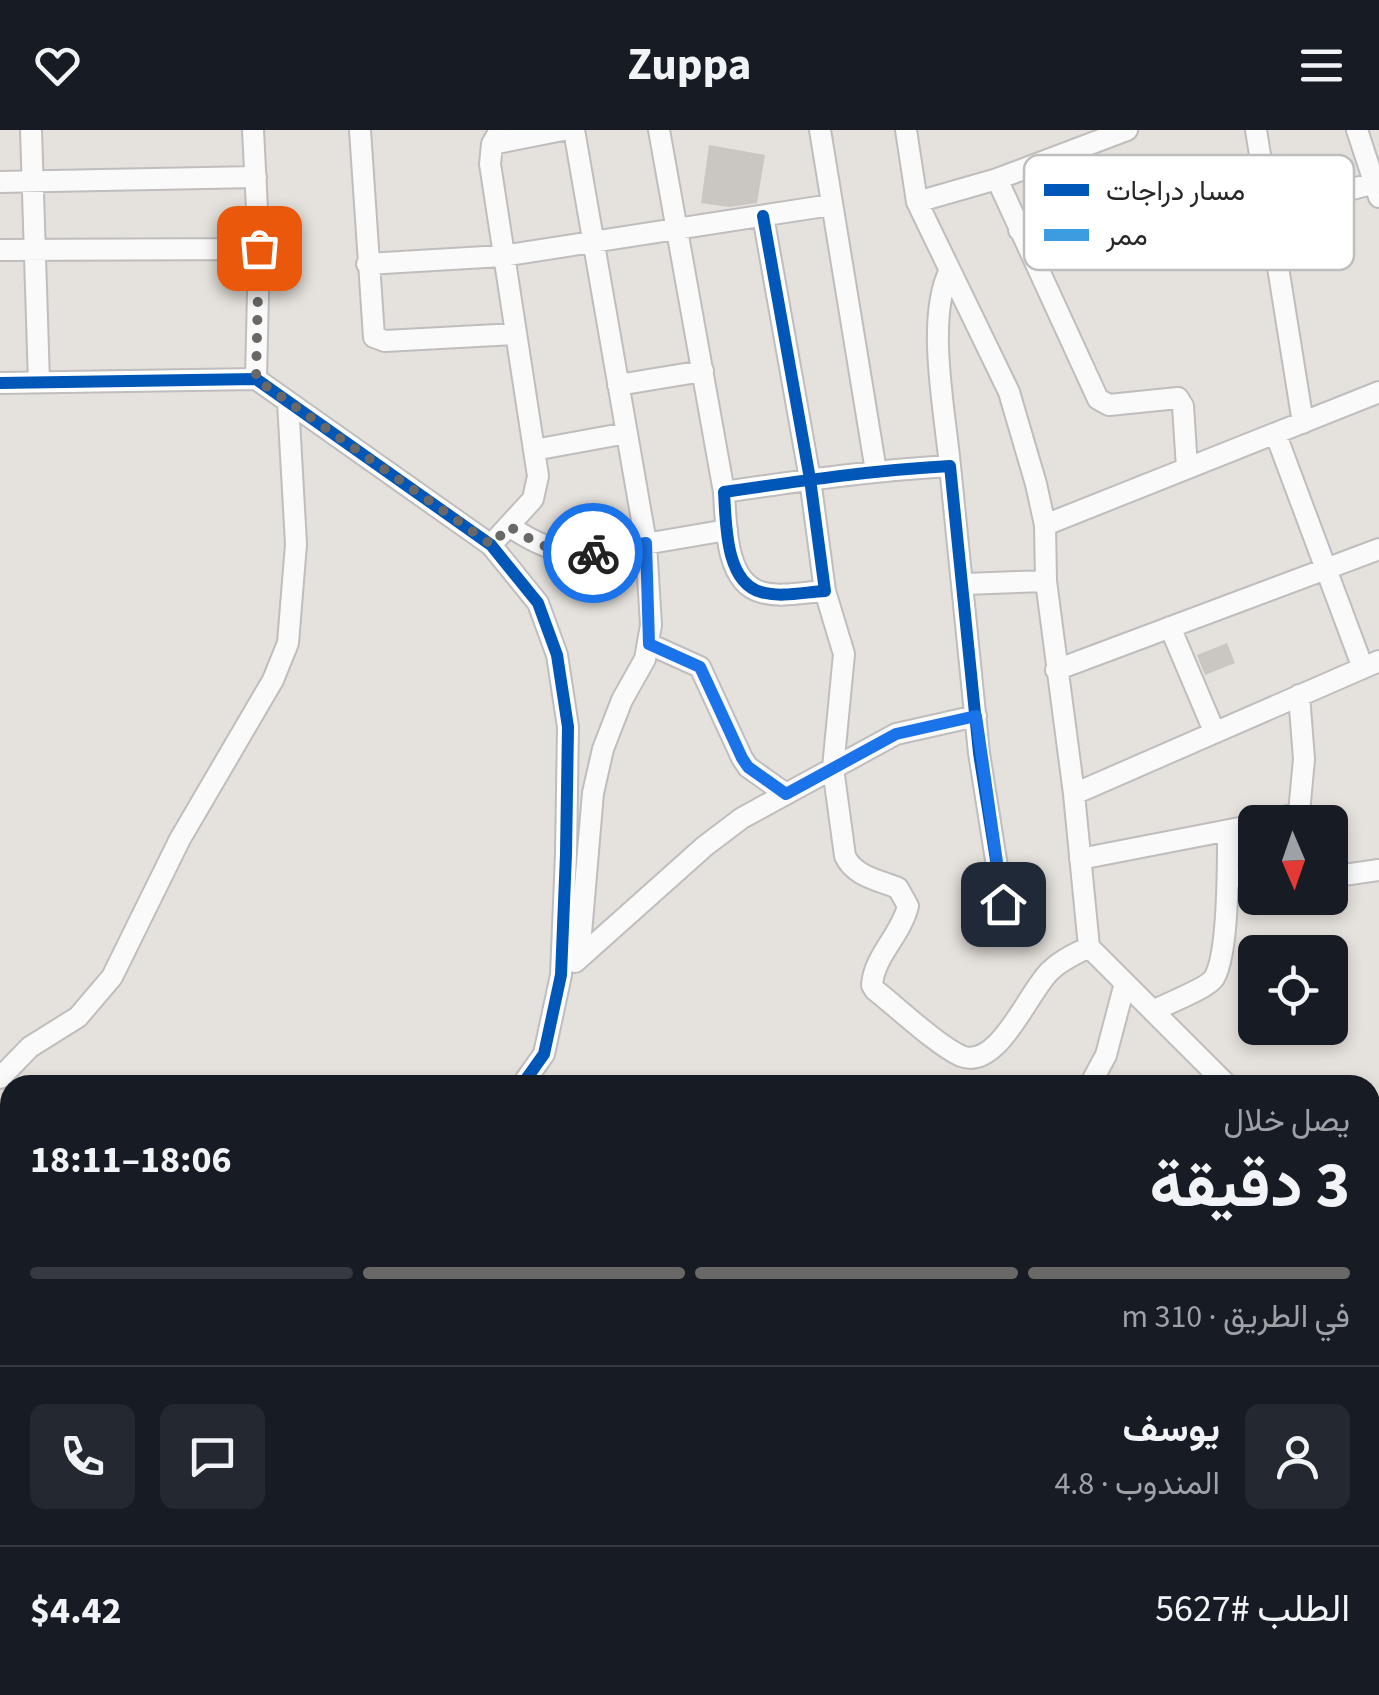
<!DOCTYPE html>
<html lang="ar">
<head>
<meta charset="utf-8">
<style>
	:root { --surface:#171b24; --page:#242831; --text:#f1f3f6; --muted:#9ea1a6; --line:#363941; --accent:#6a6866 }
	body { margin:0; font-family:"Source Sans 3",Vazirmatn,sans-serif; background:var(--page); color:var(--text); direction:rtl; height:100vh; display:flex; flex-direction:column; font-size:38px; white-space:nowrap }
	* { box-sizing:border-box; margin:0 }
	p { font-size:32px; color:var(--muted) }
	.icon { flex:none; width:55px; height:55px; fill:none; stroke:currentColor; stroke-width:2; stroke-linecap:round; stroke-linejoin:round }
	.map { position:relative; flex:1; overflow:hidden; direction:ltr }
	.sheet { position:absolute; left:0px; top:945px; width:1380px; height:620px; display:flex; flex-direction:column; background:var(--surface); border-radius:30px 30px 0 0; box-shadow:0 5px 15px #0003; direction:rtl }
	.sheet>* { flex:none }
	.needle { width:65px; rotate:178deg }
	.controls { position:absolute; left:1238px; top:675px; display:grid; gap:20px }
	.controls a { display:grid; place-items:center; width:110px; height:110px; border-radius:15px; background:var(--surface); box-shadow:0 5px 15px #0003; font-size:50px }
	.pin { position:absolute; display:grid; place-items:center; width:85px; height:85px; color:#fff; margin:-42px; border-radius:20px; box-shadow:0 5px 15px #0006 }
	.courier { position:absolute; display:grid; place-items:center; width:100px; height:100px; margin:-50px; border:8px solid #1a73e8; border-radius:50%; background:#fff; color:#222; box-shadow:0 2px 12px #0007 }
	.overview em { font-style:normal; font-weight:700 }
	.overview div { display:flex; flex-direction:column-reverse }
	.overview { display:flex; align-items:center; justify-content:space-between; height:170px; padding:0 30px }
	h1 { font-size:65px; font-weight:700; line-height:75px }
	.bar { display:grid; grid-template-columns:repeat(4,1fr); gap:15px 10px; align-content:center; height:120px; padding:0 30px }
	.bar i { height:12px; border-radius:8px; background:var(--line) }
	.bar .current { background:var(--accent) }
	.bar p { grid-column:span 4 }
	.line { display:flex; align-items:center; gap:25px; padding:0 30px; border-top:2px solid var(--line) }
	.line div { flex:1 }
	.round { display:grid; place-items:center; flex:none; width:105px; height:105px; border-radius:15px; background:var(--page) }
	header { display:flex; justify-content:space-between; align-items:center; height:130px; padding:0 30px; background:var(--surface); font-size:45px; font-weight:700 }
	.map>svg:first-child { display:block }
	.building { fill:#cac7c3 }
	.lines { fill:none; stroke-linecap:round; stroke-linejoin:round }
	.minor-casing { stroke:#bfbdbe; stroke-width:24 }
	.tertiary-casing { stroke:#bfbdbe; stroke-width:29 }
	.minor { stroke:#fbfafa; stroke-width:20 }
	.tertiary { stroke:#fbfafa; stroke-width:25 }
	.quiet { stroke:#3d9ce0; stroke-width:10; stroke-dasharray:20 10; stroke-linecap:butt }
	.cycleway-casing { stroke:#fff; stroke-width:19 }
	.cycleway { stroke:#0057b8; stroke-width:12 }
	.done { stroke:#6a6866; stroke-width:10; stroke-dasharray:0 18 }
	.route { stroke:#1a73e8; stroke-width:12 }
	.key { fill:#fff; stroke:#bebebe; stroke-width:2.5 }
	.key-label { font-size:28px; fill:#272727 }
</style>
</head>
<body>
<header><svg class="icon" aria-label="menu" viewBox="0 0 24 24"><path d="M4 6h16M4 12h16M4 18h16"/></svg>Zuppa<svg class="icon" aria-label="heart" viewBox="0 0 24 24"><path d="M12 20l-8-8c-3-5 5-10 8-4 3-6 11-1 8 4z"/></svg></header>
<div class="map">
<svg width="1379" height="1565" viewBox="0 0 1379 1565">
	<rect width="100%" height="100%" fill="#e5e1dc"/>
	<path class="building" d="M709 15 765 25 757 73 729 77 701 73Z
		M1227 513 1235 533 1205 545 1197 525Z"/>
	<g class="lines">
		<g class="minor-casing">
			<path id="minor" d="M31 0 39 252
				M253 0 259 119 256 249
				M360 0 374 207 385 211 515 204
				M574 0 646 413 651 495 645 529 622 570 603 619 593 663 579 827
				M659 0 724 362
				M820 0 876 341
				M906 0 917 72 1009 262 1036 354 1045 395 1046 451 1074 664 1089 817 1227 955
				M1256 0 1303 293
				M1357 0 1379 67
				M492 14 563 0
				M997 49 1098 269 1109 275 1178 268 1183 276 1187 338
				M0 52 256 47
				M917 72 997 49 1127 0
				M1269 81 1375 53
				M763 86 810 349 825 461C805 462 781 468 761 462 725 452 726 393 724 362 799 351 874 340 950 336L979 623 1003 774
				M1019 100 1268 73
				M0 120 259 119
				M367 134 502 126 831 75
				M949 142C926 190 945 282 950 336
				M0 253 256 249 491 415 538 473 557 525 568 597 566 724 561 845 544 924 522 955
				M618 255 703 241
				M1276 305 1363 538
				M534 320 627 303
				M1045 395 1379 262
				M509 396C534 413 556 423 586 424L727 400
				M491 415 533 369 538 346 490 34 492 14 500 0
				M964 454 1046 451
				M825 461 844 524 833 638 845 726C854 746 878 750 898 758L908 776C901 805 874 826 872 855L875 860C898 878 937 915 961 926 998 941 1028 862 1050 841 1061 830 1075 824 1089 817
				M1170 497 1214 601
				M649 514 700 537 742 628 748 637 786 664
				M1056 540 1379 419
				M1074 664 1379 531
				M1265 692 1299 683 1304 629 1299 565
				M1080 729 1255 695
				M1228 745 1255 749
				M1330 747 1379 740
				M575 832 705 716 742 688 896 604 976 586
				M1153 881C1166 874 1208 858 1214 848 1229 824 1228 731 1228 701
				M0 948 30 917 78 887 112 847 180 709 273 550 288 513 296 414 288 272
				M1090 955 1106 925 1125 853
				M0 1071 10 1067
				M1370 1176 1379 1159
				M0 1192 10 1186
				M0 1221 4 1244 10 1412
				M1370 1334 1379 1319
				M0 1443 10 1417
				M1370 1487 1379 1529
				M1370 1551 1376 1547 1379 1538
				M257 1555 262 1565
				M608 1555 609 1565
				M64 1565 76 1555
				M312 1565 318 1555
				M735 1565 736 1555
				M1178 1565 1189 1555"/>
		</g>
		<g class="tertiary-casing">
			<path id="tertiary" d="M1370 1106 1379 1096
				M847 1565 853 1555"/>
		</g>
		<use href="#minor" class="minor"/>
		<use href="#tertiary" class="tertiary"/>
		<path class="quiet" d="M1370 1460 1379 1457"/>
		<g class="cycleway-casing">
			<path id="cycleway" d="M763 86 810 349 825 461C805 462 781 468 761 462 725 452 726 393 724 362 799 351 874 340 950 336L979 623 1003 774
				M0 253 256 249 491 415 538 473 557 525 568 597 566 724 561 845 544 924 522 955"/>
		</g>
		<use href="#cycleway" class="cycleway"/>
	</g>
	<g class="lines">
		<path class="done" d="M259 118 256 249 492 415 509 396C535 413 561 428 593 423"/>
		<path class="route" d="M593 423 646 413 649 514 700 537 742 628 748 637 786 664 896 604 976 586 1003 774"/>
	</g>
	<rect x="1024" y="25" width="330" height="115" rx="15" class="key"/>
	<rect x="1044" y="54" width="45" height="12" fill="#0057b8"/>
	<rect x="1044" y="99" width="45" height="12" fill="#3d9ce0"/>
	<g class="key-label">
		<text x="1106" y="70">مسار دراجات</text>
		<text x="1106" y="115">ممر</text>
	</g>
</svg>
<div class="controls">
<a><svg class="needle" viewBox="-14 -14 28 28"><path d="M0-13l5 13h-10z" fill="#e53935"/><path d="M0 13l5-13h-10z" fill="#9ea1a6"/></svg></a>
<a><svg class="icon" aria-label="locate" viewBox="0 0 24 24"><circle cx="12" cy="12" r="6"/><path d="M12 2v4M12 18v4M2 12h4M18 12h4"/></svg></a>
</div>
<div class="pin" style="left:259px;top:118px;background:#ea580c"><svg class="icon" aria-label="bag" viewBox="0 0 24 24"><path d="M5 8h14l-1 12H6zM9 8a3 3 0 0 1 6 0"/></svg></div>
<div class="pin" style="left:1003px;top:774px;background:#1f2937"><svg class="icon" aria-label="home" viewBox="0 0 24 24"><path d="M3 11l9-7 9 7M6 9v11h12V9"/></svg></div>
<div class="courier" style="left:593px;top:423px"><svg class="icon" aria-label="bike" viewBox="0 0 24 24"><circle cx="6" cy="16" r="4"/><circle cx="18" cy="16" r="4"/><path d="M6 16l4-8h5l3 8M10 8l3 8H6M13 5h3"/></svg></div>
<section class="sheet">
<div class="overview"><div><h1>3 دقيقة</h1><p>يصل خلال</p></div><em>18:06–18:11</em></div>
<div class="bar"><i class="current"></i><i class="current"></i><i class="current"></i><i></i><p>في الطريق · 310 m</p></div>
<div class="line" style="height:180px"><a class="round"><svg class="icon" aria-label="person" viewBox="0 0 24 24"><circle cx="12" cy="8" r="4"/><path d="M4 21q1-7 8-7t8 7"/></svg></a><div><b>يوسف</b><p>المندوب · 4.8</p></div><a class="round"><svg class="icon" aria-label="chat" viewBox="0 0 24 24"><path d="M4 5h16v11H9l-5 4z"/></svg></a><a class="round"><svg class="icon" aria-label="phone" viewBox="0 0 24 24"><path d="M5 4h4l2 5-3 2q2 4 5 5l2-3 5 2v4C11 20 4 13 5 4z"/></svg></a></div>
<div class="line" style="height:130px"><div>الطلب #5627</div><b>$4.42</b></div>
</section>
</div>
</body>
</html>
